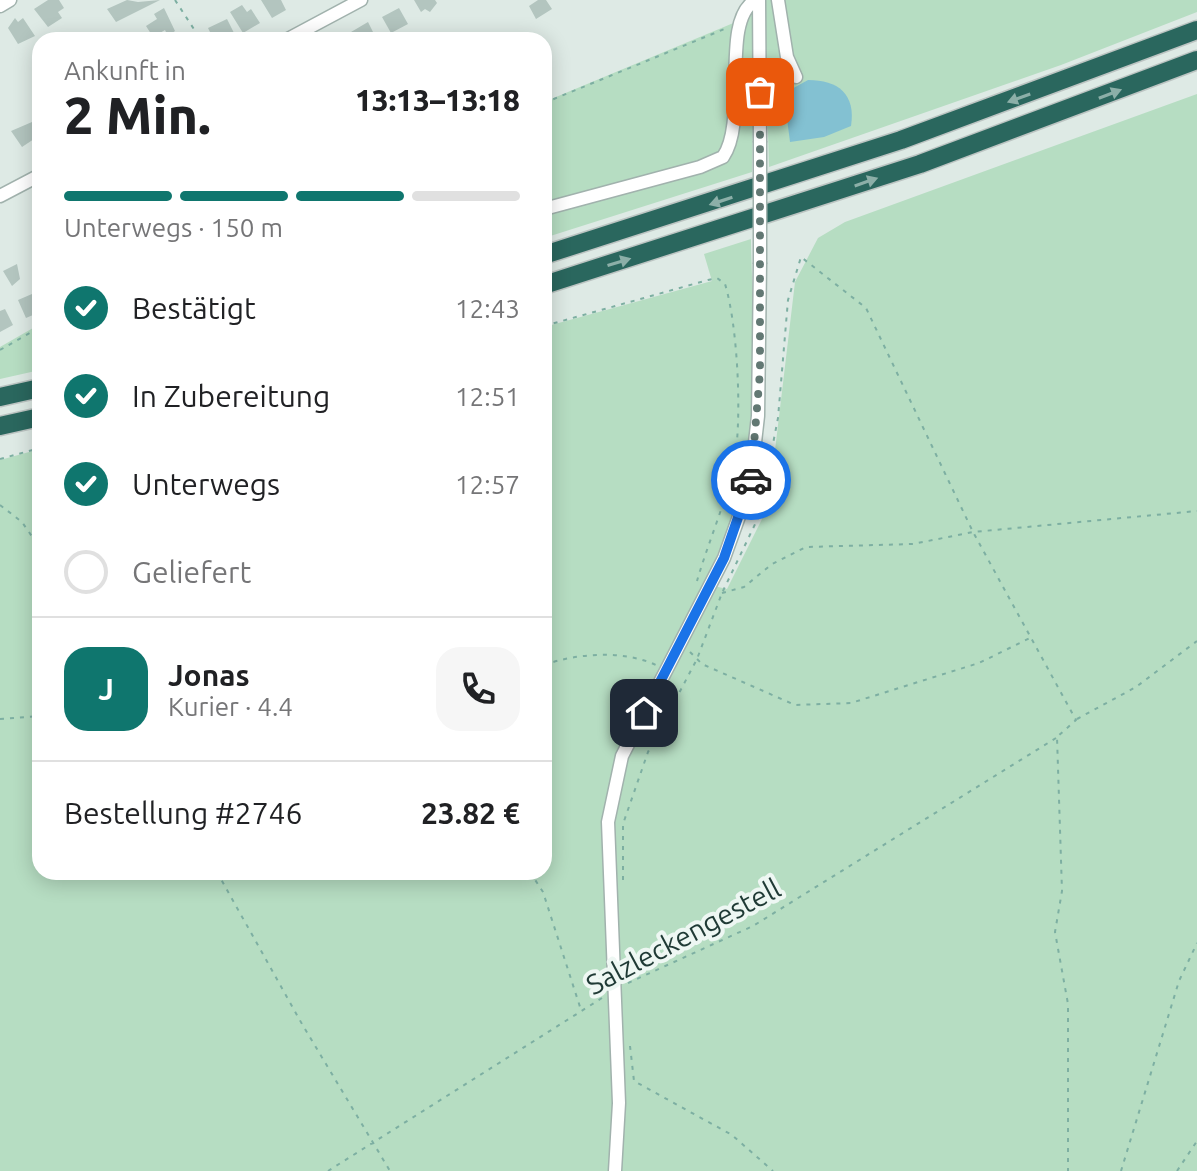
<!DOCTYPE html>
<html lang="de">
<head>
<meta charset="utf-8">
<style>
	:root { --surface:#fff; --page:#f6f6f6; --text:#202124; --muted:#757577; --line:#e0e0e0; --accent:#0f766e }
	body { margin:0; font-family:Ubuntu,sans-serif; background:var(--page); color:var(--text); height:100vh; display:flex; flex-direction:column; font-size:30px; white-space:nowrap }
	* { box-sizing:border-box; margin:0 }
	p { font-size:26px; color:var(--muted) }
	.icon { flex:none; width:44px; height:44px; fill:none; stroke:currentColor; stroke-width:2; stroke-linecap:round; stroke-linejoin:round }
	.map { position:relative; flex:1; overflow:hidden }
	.side { position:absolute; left:32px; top:32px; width:520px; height:848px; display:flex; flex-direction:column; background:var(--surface); border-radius:24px; box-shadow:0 4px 20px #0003 }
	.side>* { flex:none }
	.pin { position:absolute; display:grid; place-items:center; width:68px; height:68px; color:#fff; margin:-34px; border-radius:16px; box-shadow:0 4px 12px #0006 }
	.courier { position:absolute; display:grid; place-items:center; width:80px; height:80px; margin:-40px; border:6px solid #1a73e8; border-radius:50%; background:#fff; color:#222; box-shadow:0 2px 10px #0007 }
	.overview em { font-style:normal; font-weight:800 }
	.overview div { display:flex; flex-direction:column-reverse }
	.overview { display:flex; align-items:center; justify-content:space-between; height:136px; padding:0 32px }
	h1 { font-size:52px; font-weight:800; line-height:60px }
	.bar { display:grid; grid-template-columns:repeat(4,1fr); gap:12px 8px; align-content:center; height:96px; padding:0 32px }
	.bar i { height:10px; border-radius:6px; background:var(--line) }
	.bar .on { background:var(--accent) }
	.bar p { grid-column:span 4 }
	.line { display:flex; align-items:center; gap:20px; padding:0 32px; border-top:2px solid var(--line) }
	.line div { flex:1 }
	.round { display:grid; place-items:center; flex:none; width:84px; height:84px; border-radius:24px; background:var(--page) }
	ol { padding:0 32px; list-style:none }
	li { display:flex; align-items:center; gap:24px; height:88px }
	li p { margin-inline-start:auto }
	li .icon { padding:8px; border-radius:50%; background:var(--accent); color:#fff; stroke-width:4 }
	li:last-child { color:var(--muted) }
	li i { width:44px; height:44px; border:4px solid var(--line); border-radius:50% }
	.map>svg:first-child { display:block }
	.green { fill:#b6ddc2 }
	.water { fill:#83c1d2 }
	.building { fill:#b3c5bf }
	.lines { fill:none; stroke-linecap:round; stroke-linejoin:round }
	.minor-casing { stroke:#a1b2ad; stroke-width:15 }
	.highway-casing { stroke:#bcc4c2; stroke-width:21 }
	.path { stroke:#7dafa2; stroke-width:2; stroke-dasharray:4 6; stroke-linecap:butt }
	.minor { stroke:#fff; stroke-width:12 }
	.highway { stroke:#2a675e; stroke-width:18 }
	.minor-bridge-casing { stroke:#a1b2ad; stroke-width:15; stroke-linecap:butt }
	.minor-bridge { stroke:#fff; stroke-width:12 }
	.oneway { fill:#8cafa8 }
	.done { stroke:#627873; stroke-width:8; stroke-dasharray:0 14.4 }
	.route { stroke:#1a73e8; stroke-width:10 }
	.labels { text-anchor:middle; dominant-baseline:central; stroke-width:8; stroke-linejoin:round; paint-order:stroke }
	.street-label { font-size:28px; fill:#1f3a35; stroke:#eef7f3 }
</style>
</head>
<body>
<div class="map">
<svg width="1197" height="1171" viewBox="0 0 1197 1171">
	<rect width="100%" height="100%" fill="#deeae5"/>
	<path class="green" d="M764 0H1197V12L1061 65 769 167Z
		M755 5 752 172 544 238V102L743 19Z
		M1197 94V1171H0V460L40 449V872H544V327L712 281 704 254 751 239C752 320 762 407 742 486 734 520 718 552 705 584L727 589 763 517 771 484 795 282 818 238 845 222Z
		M40 324V370L0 379V347Z"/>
	<path class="water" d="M808 80C838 80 856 94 851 126L824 137 790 142 785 103 790 90Z"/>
	<path class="building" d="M48 0H59L64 8 58 12 62 18 48 27 34 9Z
		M127 0 138 2 160 0 116 22 107 9Z
		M261 0H281L286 10 272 18Z
		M414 0H435L437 3 430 12 425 9 421 12Z
		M538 0H546L552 9 536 19 529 6Z
		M242 5 247 12 251 9 260 23 243 33 230 12Z
		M164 8 175 31 168 36 165 30 153 37 146 26 157 19 154 14Z
		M399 8 408 24 391 33 382 17Z
		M15 18 18 22 23 18 35 36 18 44 8 28Z
		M227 19 235 35 229 40H214L208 28Z
		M368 22 377 40H356L351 32Z
		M32 122 40 135 22 147 11 131Z
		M17 264 20 279 12 286 3 271Z
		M32 294 40 312 26 318 18 300Z
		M5 309 13 325 0 332V311Z"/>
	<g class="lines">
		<g class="minor-casing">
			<path id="minor" d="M759 0 760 141
				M778 0 787 57 796 77
				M0 6 10 0
				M286 40 361 0
				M0 196 40 175
				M544 209 700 167 723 157C749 120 719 20 756 0
				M615 1171 619 1103 608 822 622 756 724 558 750 486 758 416 760 264"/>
		</g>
		<g class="highway-casing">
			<path id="highway" d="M544 255 901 140 1197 30
				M544 285 920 164 1197 60
				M0 397 40 388
				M0 426 40 417"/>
		</g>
		<path class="path" d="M175 0 201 40
			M544 103 727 28
			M544 326 708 280 717 278 725 284C738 326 743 426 733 469 724 507 708 543 697 581
			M0 350 40 327
			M0 459 40 448
			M0 505 22 522 40 548
			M722 593 744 587 772 564 806 547 913 544 973 532 1197 511
			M690 652 702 664 795 705 851 703 979 663 1030 638
			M544 665C577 653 624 650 656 665
			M0 719 40 716
			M1077 719 1136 687 1197 641
			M217 872 302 1024 390 1171
			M530 872 543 892 581 1010
			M623 880V824L648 752 697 659 722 593 759 516 778 418 788 300 801 257 866 308 973 532 1076 720 1057 737 1062 891 1055 932 1068 1004V1171
			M628 983 753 926 1056 738
			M630 1046 634 1081 732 1135 773 1171
			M328 1171 602 998
			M1121 1171 1179 981 1197 943
			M1177 1171 1197 1141"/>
		<use href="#minor" class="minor"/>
		<use href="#highway" class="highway"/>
		<g class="minor-bridge-casing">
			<path id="minor-bridge" d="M760 264V141"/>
		</g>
		<use href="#minor-bridge" class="minor-bridge"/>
	</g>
	<defs><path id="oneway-solid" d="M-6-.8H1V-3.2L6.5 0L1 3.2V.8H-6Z" transform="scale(2)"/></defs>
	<g class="oneway">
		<use href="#oneway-solid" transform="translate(1110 94) rotate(-21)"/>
		<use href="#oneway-solid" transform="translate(1019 98) rotate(160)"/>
		<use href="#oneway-solid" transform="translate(866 182) rotate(-19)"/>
		<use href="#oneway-solid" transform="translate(721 201) rotate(162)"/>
		<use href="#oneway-solid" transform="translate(619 262) rotate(-17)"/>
	</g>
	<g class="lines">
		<path class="done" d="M751 480 760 372V92"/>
		<path class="route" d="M644 713 724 558 751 480"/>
	</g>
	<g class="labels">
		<g class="street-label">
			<text transform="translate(683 936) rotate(-28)">Salzleckengestell</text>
		</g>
	</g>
</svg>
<div class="pin" style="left:760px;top:92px;background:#ea580c"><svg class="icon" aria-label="bag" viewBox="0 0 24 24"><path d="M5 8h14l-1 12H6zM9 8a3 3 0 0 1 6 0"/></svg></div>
<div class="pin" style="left:644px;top:713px;background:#1f2937"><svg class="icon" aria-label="home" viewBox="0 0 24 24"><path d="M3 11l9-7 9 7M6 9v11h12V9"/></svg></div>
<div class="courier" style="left:751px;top:480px"><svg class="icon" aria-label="car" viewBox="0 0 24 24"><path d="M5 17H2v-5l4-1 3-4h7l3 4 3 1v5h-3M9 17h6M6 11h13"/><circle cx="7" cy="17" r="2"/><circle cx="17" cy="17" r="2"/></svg></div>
<section class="side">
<div class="overview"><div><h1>2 Min.</h1><p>Ankunft in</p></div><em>13:13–13:18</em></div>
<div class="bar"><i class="on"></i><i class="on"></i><i class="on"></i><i></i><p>Unterwegs · 150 m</p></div>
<ol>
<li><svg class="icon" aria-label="check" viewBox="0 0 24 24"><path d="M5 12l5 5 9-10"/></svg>Bestätigt<p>12:43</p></li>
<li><svg class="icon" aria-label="check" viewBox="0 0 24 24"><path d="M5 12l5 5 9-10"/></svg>In Zubereitung<p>12:51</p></li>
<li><svg class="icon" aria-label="check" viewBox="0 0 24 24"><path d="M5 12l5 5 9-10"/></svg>Unterwegs<p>12:57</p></li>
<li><i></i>Geliefert</li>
</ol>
<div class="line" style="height:144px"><b class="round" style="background:var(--accent);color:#fff">J</b><div><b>Jonas</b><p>Kurier · 4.4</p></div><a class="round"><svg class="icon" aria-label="phone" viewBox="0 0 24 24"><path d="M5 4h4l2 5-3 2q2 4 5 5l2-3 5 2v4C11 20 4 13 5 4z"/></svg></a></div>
<div class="line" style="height:104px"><div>Bestellung #2746</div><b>23.82 €</b></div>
</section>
</div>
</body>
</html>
